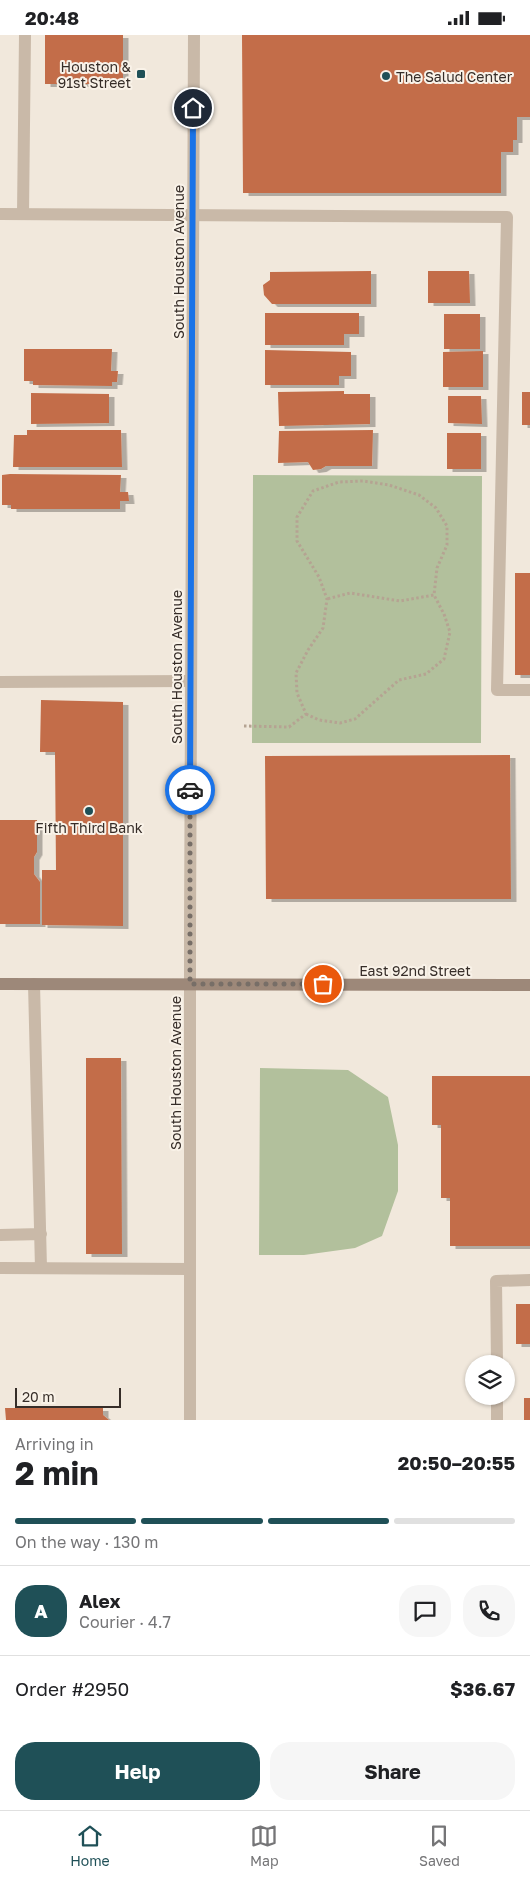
<!DOCTYPE html>
<html lang="en">
<head>
<meta charset="utf-8">
<style>
	:root { --surface:#fff; --page:#f6f6f6; --text:#202124; --muted:#757577; --line:#e0e0e0; --accent:#1f5057 }
	body { margin:0; font-family:"Golos Text",sans-serif; background:var(--page); color:var(--text); height:100vh; display:flex; flex-direction:column; font-size:19px; white-space:nowrap }
	* { box-sizing:border-box; margin:0 }
	p { font-size:16px; color:var(--muted) }
	.icon { flex:none; width:28px; height:28px; fill:none; stroke:currentColor; stroke-width:2; stroke-linecap:round; stroke-linejoin:round }
	.map { position:relative; height:1385px; overflow:hidden }
	.side { display:flex; flex-direction:column; background:var(--surface); flex:1 }
	.side>* { flex:none }
	.controls { position:absolute; left:465px; top:1320px; display:grid; gap:10px }
	.controls a { display:grid; place-items:center; width:50px; height:50px; border-radius:50%; background:var(--surface); box-shadow:0 1px 4px #0004; font-size:25px }
	.scale { position:absolute; left:15px; bottom:12px; width:106px; box-sizing:border-box; padding-left:5px; border:2px solid #362d28; border-top:0; font-size:14px; line-height:18px; white-space:nowrap; color:#362d28; -webkit-text-stroke:4px #f9f2e8; paint-order:stroke }
	.pin { position:absolute; display:grid; place-items:center; width:42px; height:42px; color:#fff; margin:-21px; border:2px solid #fff; border-radius:50%; box-shadow:0 1px 5px #0007 }
	.courier { position:absolute; display:grid; place-items:center; width:50px; height:50px; margin:-25px; border:4px solid #1a73e8; border-radius:50%; background:#fff; color:#222; box-shadow:0 1px 6px #0007 }
	.overview em { font-style:normal; font-weight:700 }
	.overview div { display:flex; flex-direction:column-reverse }
	.overview { display:flex; align-items:center; justify-content:space-between; height:85px; padding:0 15px }
	h1 { font-size:32px; font-weight:700; line-height:38px }
	.bar { display:grid; grid-template-columns:repeat(4,1fr); gap:8px 5px; align-content:center; height:60px; padding:0 15px }
	.bar i { height:6px; border-radius:4px; background:var(--line) }
	.bar .active { background:var(--accent) }
	.bar p { grid-column:span 4 }
	.line { display:flex; align-items:center; gap:12px; padding:0 15px; border-top:1px solid var(--line) }
	.line div { flex:1 }
	.round { display:grid; place-items:center; flex:none; width:52px; height:52px; border-radius:20px; background:var(--page) }
	.cta { display:flex; gap:10px; margin-top:auto; padding:10px 15px }
	.cta a { flex:1; height:58px; border-radius:20px; background:var(--accent); color:#fff; font-size:20px; font-weight:700; line-height:58px; text-align:center }
	.cta a+a { background:var(--page); color:var(--text) }
	.status { display:flex; justify-content:space-between; align-items:center; height:35px; padding:0 25px; background:var(--surface); direction:ltr }
	.status svg { height:14px; fill:currentColor }
	.dock { display:flex; justify-content:space-around; align-items:center; height:70px; border-top:1px solid var(--line); background:var(--surface); font-size:14px; color:var(--muted) }
	.dock a { display:grid; justify-items:center; gap:2px }
	.dock .active { color:var(--accent) }
	.map>svg:first-child { display:block }
	.green { fill:#b2c09c }
	.building { fill:#c36d48; filter:url(#shadow) }
	.lines { fill:none; stroke-linecap:round; stroke-linejoin:round }
	.path { stroke:#b5a392; stroke-width:3; stroke-dasharray:2.5 2.5; stroke-linecap:butt }
	.lane { stroke:#c9b9a8; stroke-width:12 }
	.street { stroke:#c9b9a8; stroke-width:12 }
	.secondary { stroke:#9d8879; stroke-width:12 }
	.done { stroke:#776e67; stroke-width:5; stroke-dasharray:0 9 }
	.route { stroke:#1a73e8; stroke-width:6 }
	.poi-dot { fill:#1f5057; stroke:#f9f2e8; stroke-width:2 }
	.labels { text-anchor:middle; dominant-baseline:central; stroke-width:4; stroke-linejoin:round; paint-order:stroke }
	.poi-label { font-size:14px; fill:#362d28; stroke:#f9f2e8; text-anchor:end }
	.street-label { font-size:14px; fill:#362d28; stroke:#f9f2e8 }
</style>
</head>
<body>
<div class="status"><b>20:48</b><svg viewBox="0 0 49 12"><path d="M0 12V9h3v3zM5 12V6h3v6zM10 12V3h3v9zM15 12V0h3v12zM26 1h20v11H26zM47 4h2v5h-2z"/></svg></div>
<div class="map">
<svg width="530" height="1385" viewBox="0 0 530 1385">
	<defs>
		<filter id="shadow"><feDropShadow dx="5.5" dy="3" stdDeviation="0" flood-color="#0004"/></filter>
	</defs>
	<rect width="100%" height="100%" fill="#f1e8dc"/>
	<path class="green" d="M253 440 482 441 481 708H252Z
		M260 1033 348 1035 388 1062 398 1110V1156L382 1201 355 1213 304 1220H259Z"/>
	<path class="building" d="M45 0H123V49H45Z
		M242 0H530V82H517V105H513V117H501V158H243Z
		M371 236V269H272L264 260 263 250 270 245V237Z
		M428 236H469L470 268H428Z
		M265 278H359V299H344V310H265Z
		M444 279H480V314H444Z
		M24 314H112L111 336H118L117 347H112V351L33 350V346H24Z
		M265 315 351 317V341H339V350H265Z
		M483 316V352H443V317Z
		M344 356V359H370V389L279 391 278 357Z
		M522 357H530V390H522Z
		M31 358 109 359V388L31 389Z
		M448 361H481L482 389 448 388Z
		M27 395H121L122 432H13L14 400H27Z
		M373 395 372 431H326L321 434 313 435 308 427 278 428 279 396Z
		M447 398H481V434H447Z
		M10 439 121 440 120 457H128L129 466H120V474H11V470H2V440Z
		M515 538H530V640H515Z
		M41 665 123 667V891L42 890V835H56L55 717H40Z
		M510 720 511 864H266L265 721Z
		M0 785H37V817L34 822V839L40 847V889H0Z
		M86 1023H121L122 1219H86Z
		M432 1041H530V1211H450V1163H441V1090H432Z
		M516 1269H530V1309H516Z
		M524 1363H530V1385H524Z
		M5 1373H103V1380L109 1385H6Z"/>
	<g class="lines">
		<path class="path" d="M306 679 319 685 340 688 355 684 399 645 426 639 444 624 450 597 444 579 434 560
			M244 691 289 692 306 679 297 658 296 638 308 615 323 593 327 564 319 542 297 506V482L313 456 339 447 363 446 389 450 419 460 436 473 447 491V510L437 533 434 560 400 566 350 558 327 564"/>
		<path class="lane" d="M0 179 507 182 497 655H530
			M23 179 25 0
			M0 647 191 646
			M34 949 41 1233
			M0 1200 41 1199
			M0 1233 190 1234
			M497 1329 496 1246 530 1245
			M497 1361V1385"/>
		<path class="street" d="M190 1385V896L194 0"/>
		<path class="secondary" d="M0 949 530 950"/>
	</g>
	<g class="lines">
		<path class="done" d="M190 755V949H323"/>
		<path class="route" d="M190 755 193 73"/>
	</g>
	<g class="poi-dot">
		<rect x="136" y="34" width="10" height="10" rx="2.5"/>
		<circle cx="386" cy="41" r="5"/>
		<circle cx="89" cy="776" r="5"/>
	</g>
	<g class="labels">
		<g class="poi-label">
			<text x="131" y="31">Houston &amp;<tspan x="131" dy="16">91st Street</tspan></text>
			<text x="396" y="41" text-anchor="start">The Salud Center</text>
			<text x="89" y="792" text-anchor="middle">Fifth Third Bank</text>
		</g>
		<g class="street-label">
			<text transform="translate(178 227) rotate(-90)">South Houston Avenue</text>
			<text transform="translate(176 632) rotate(-90)">South Houston Avenue</text>
			<text x="415" y="935">East 92nd Street</text>
			<text transform="translate(175 1038) rotate(-90)">South Houston Avenue</text>
		</g>
	</g>
</svg>
<div class="controls">
<a><svg class="icon" aria-label="layers" viewBox="0 0 24 24"><path d="M12 4l9 5-9 5-9-5zM3 14l9 5 9-5"/></svg></a>
</div>
<div class="scale">20 m</div>
<div class="pin" style="left:323px;top:949px;background:#ea580c"><svg class="icon" aria-label="bag" viewBox="0 0 24 24"><path d="M5 8h14l-1 12H6zM9 8a3 3 0 0 1 6 0"/></svg></div>
<div class="pin" style="left:193px;top:73px;background:#1f2937"><svg class="icon" aria-label="home" viewBox="0 0 24 24"><path d="M3 11l9-7 9 7M6 9v11h12V9"/></svg></div>
<div class="courier" style="left:190px;top:755px"><svg class="icon" aria-label="car" viewBox="0 0 24 24"><path d="M5 17H2v-5l4-1 3-4h7l3 4 3 1v5h-3M9 17h6M6 11h13"/><circle cx="7" cy="17" r="2"/><circle cx="17" cy="17" r="2"/></svg></div>
</div>
<section class="side">
<div class="overview"><div><h1>2 min</h1><p>Arriving in</p></div><em>20:50–20:55</em></div>
<div class="bar"><i class="active"></i><i class="active"></i><i class="active"></i><i></i><p>On the way · 130 m</p></div>
<div class="line" style="height:90px"><b class="round" style="background:var(--accent);color:#fff">A</b><div><b>Alex</b><p>Courier · 4.7</p></div><a class="round"><svg class="icon" aria-label="chat" viewBox="0 0 24 24"><path d="M4 5h16v11H9l-5 4z"/></svg></a><a class="round"><svg class="icon" aria-label="phone" viewBox="0 0 24 24"><path d="M5 4h4l2 5-3 2q2 4 5 5l2-3 5 2v4C11 20 4 13 5 4z"/></svg></a></div>
<div class="line" style="height:65px"><div>Order #2950</div><b>$36.67</b></div>
<div class="cta"><a>Help</a><a>Share</a></div>
</section>
<nav class="dock">
<a class="active"><svg class="icon" aria-label="home" viewBox="0 0 24 24"><path d="M3 11l9-7 9 7M6 9v11h12V9"/></svg>Home</a>
<a><svg class="icon" aria-label="map" viewBox="0 0 24 24"><path d="M3 6l6-2 6 2 6-2v14l-6 2-6-2-6 2zM9 4v14M15 6v14"/></svg>Map</a>
<a><svg class="icon" aria-label="saved" viewBox="0 0 24 24"><path d="M7 4h10v16l-5-4-5 4z"/></svg>Saved</a>
</nav>
</body>
</html>
